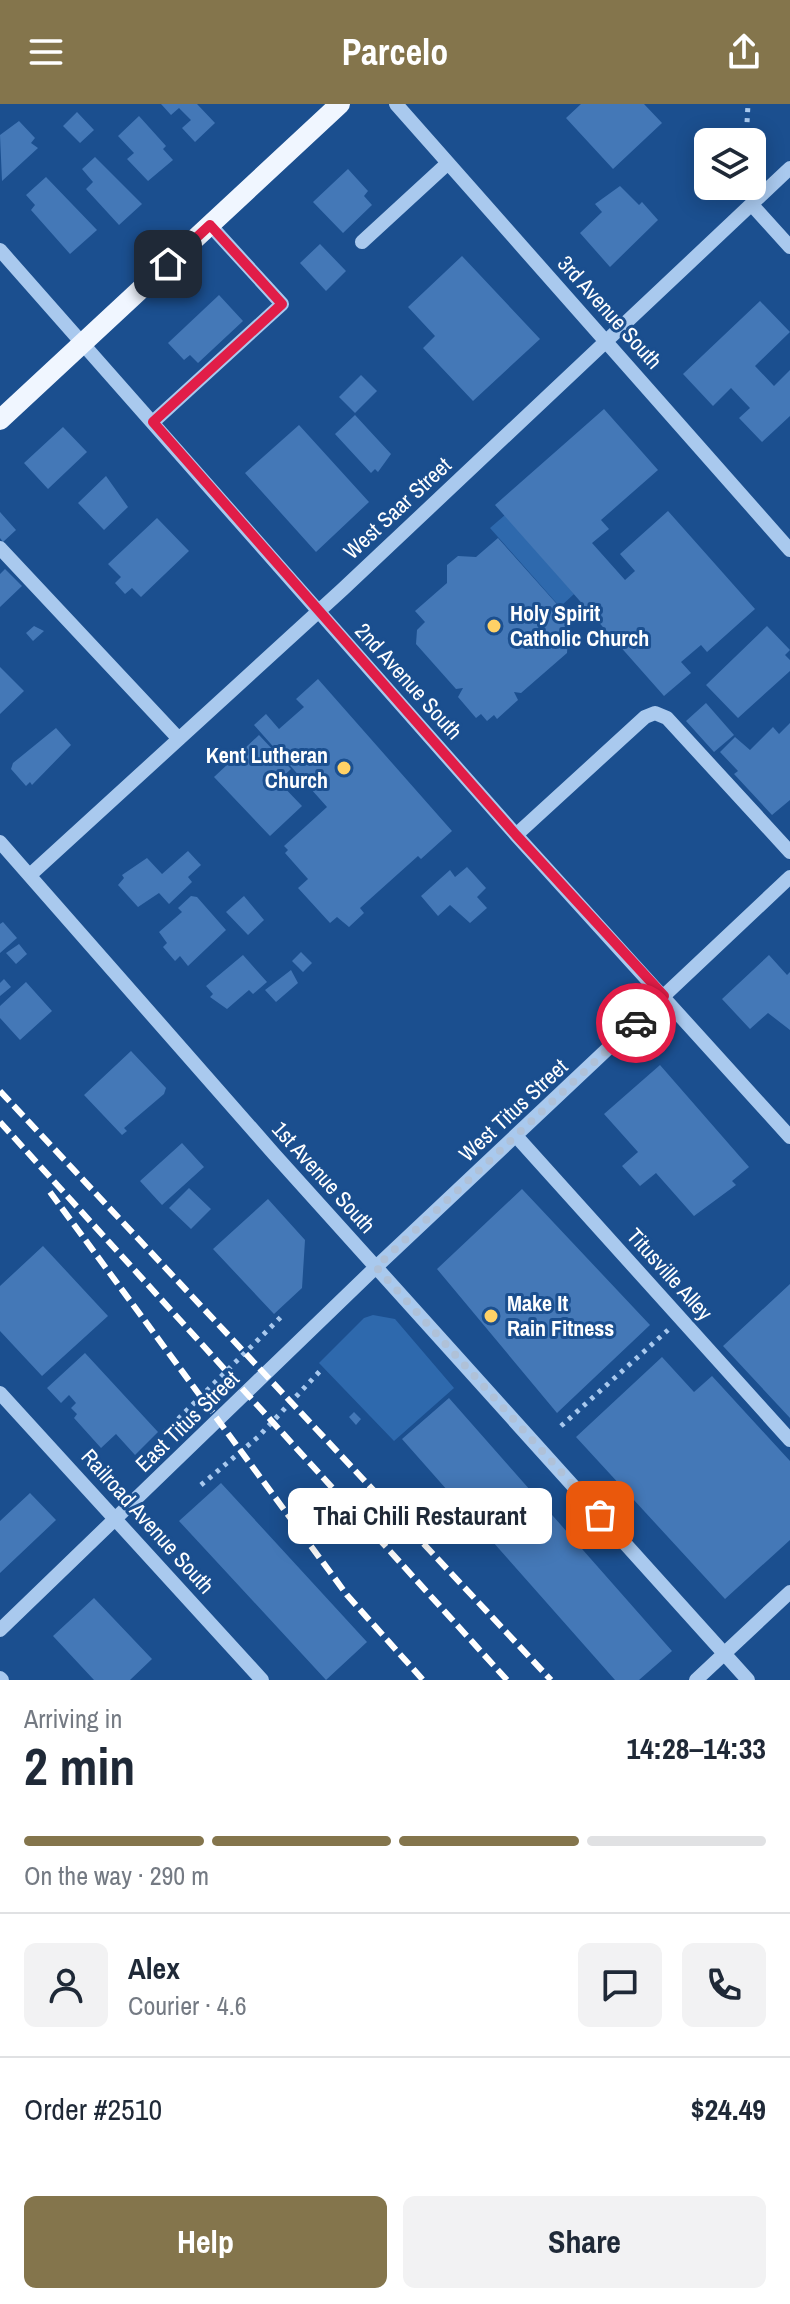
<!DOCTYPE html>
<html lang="en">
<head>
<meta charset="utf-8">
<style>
	:root { --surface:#fff; --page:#f2f2f3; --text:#1f2937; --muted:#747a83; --line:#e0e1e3; --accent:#84754c }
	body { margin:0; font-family:"Archivo Narrow",sans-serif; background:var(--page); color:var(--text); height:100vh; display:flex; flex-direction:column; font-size:30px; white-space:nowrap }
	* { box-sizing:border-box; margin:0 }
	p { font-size:26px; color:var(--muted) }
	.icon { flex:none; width:44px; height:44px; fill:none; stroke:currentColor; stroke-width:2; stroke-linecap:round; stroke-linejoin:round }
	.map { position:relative; height:1576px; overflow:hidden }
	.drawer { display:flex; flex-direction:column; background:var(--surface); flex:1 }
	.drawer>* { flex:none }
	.buttons { position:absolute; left:694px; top:24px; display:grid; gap:16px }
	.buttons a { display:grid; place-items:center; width:72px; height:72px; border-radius:12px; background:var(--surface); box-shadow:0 4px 20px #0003; font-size:40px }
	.pin { position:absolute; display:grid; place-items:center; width:68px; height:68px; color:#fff; margin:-34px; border-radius:16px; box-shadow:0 4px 12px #0006 }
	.courier { position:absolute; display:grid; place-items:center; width:80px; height:80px; margin:-40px; border:6px solid #e11d48; border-radius:50%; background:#fff; color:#222; box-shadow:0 2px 10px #0007 }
	.bubble { position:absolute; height:56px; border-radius:12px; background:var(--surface); box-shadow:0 4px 20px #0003; font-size:26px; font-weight:700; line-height:56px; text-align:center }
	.summary em { font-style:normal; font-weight:700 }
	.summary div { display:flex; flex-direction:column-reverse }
	.summary { display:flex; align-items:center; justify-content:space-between; height:136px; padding:0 24px }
	h1 { font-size:52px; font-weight:700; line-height:60px }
	.bar { display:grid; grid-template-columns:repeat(4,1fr); gap:12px 8px; align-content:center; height:96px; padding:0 24px }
	.bar i { height:10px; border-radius:6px; background:var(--line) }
	.bar .selected { background:var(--accent) }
	.bar p { grid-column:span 4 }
	.line { display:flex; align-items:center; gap:20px; padding:0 24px; border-top:2px solid var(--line) }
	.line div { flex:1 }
	.round { display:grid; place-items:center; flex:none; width:84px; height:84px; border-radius:12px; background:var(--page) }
	.button { display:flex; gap:16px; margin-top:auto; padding:16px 24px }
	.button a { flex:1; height:92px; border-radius:12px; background:var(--accent); color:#fff; font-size:32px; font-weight:700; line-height:92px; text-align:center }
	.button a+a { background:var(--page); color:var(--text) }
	header { display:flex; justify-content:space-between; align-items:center; height:104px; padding:0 24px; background:var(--accent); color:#fff; font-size:36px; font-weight:700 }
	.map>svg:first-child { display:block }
	.green { fill:#2e69ad }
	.building { fill:#4478b7 }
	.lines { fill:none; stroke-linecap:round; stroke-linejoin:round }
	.path { stroke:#a9c9ee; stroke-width:5; stroke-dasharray:4 6; stroke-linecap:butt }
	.minor { stroke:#a9c9ee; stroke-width:14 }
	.major { stroke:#f0f6ff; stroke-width:20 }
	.rail { stroke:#fff; stroke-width:6; stroke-dasharray:14 6; stroke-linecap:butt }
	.done { stroke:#afc1d8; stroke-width:8; stroke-dasharray:0 14.4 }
	.route { stroke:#e11d48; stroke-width:10 }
	.poi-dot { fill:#ffd166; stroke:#1b4f8f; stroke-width:3 }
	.labels { text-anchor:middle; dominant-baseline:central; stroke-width:6; stroke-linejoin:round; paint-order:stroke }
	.street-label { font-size:22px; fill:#fff; stroke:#1b4f8f }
	.poi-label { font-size:22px; font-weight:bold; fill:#fff; stroke:#1b4f8f; text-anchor:start }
</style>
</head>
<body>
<header><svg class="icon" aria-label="menu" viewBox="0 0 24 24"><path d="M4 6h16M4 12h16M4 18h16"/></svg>Parcelo<svg class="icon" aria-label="share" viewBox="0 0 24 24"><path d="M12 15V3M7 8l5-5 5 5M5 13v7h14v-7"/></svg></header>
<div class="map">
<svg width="790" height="1576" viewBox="0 0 790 1576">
	<rect width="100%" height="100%" fill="#1b4f8f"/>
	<path class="green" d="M505 411 574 490 560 503 490 424Z
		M373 1211 395 1215 454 1284 394 1337 319 1259 364 1214Z"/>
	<path class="building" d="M161 0H197L215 19 195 38 182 24 191 16 179 4 171 11Z
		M581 0H644L662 19 613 65 566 14Z
		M77 8 94 26 80 39 63 22Z
		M139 12 166 42 163 45 173 56 148 77 127 55 134 49 118 32Z
		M19 17 35 34 31 39 38 44 2 77 0 31Z
		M95 53 142 100 119 121 86 85 93 78 82 65Z
		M348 65 368 87 364 92 372 101 343 129 313 98Z
		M46 73 97 126 70 150 31 106 35 101 26 91Z
		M620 82 639 101 642 98 658 116 610 163 580 129 602 108 595 100Z
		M320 140 346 167 326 187 300 159Z
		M462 152 540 235 473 297 423 244 435 232 408 203Z
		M219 191 243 217 198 259 190 251 184 256 168 239Z
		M760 197 790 228 755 262 774 282 790 266V312L762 338 739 314 750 304 731 284 713 302 683 270Z
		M361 271 377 287 355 309 339 293Z
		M604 305 658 366 601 416 609 425 592 439 625 476 635 467 620 450 668 407 755 505 707 548 701 541 681 558 691 569 664 592 495 401Z
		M355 311 391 350 378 368 375 365 371 369 335 330Z
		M299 321 369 398 316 448 245 369Z
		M63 323 87 348 48 385 24 359Z
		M106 372 128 403 104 426 78 399Z
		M0 408 16 426 3 438 0 434Z
		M157 414 189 447 141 493 132 484 125 490 115 479 121 473 108 460Z
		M498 434 572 517 561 527 568 534 567 549 521 589 514 588 518 596 497 615 494 611 487 617 481 610 476 614 458 593 463 584 456 585 416 540 417 526 425 518 415 507 447 479V461L458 452 476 453Z
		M5 465 22 482 0 503V470Z
		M34 522 44 527 33 537 26 529Z
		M767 522 790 546 785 551 790 556V567L738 614 706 581Z
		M0 563 24 587 0 610Z
		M318 575 452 727 421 755 418 752 360 804 364 809 349 823 337 813 330 819 298 784 308 775 285 749 288 746 284 742 327 703 254 621 266 610 279 625 304 603 296 595Z
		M706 599 734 631 714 648 686 617Z
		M790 619V696L772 711 734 670 738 667 720 648 735 633 750 646 773 623 779 630Z
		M56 624 71 641 32 681 30 678 26 682 11 665 13 659Z
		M259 631 291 665 278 677 302 702 270 732 214 673Z
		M188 747 201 761 188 773 192 778 169 800 159 789 138 803 118 781 124 774 122 771 147 754 162 770Z
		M467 763 486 784 477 793 487 804 470 819 450 801 438 812 421 792 450 766 455 773Z
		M191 792 197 793 226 826 188 862 180 852 175 857 163 843 167 839 159 828 182 808 178 804Z
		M244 792 264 816 248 831 226 808Z
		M3 818 17 834 0 849V820Z
		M19 840 27 850 16 860 6 849Z
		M301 848 312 859 303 868 292 857Z
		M243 851 267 878 253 890 249 886 227 905 210 893 213 890 206 882Z
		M769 851 787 871 790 868V926L768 909 750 925 722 895Z
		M291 866 298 879 276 898 265 886Z
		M4 875 11 883 0 892V879Z
		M26 878 52 907 20 936 0 914V902Z
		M131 947 166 984 164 990 124 1024 127 1027 122 1031 84 991Z
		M660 961 749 1063 732 1077 736 1081 694 1112 656 1069 640 1082 622 1062 638 1048 604 1010Z
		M182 1039 204 1063 162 1101 140 1077Z
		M189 1084 211 1105 191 1125 169 1104Z
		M522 1085 650 1221 557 1309 437 1165Z
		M268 1095 305 1136 302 1184 274 1210 213 1145Z
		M43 1142 108 1212 42 1272 0 1227V1182Z
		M790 1180V1314L723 1242Z
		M85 1249 158 1328 135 1351 116 1330 101 1344 74 1314 77 1310 71 1304 76 1299 69 1291 61 1299 47 1284Z
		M662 1253 694 1288 712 1272 790 1357V1436L725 1495 576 1333Z
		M449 1294 672 1547 639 1576H615L402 1335Z
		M354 1308 361 1315 356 1321 349 1313Z
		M221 1379 367 1538 326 1576 179 1417Z
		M30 1389 56 1416 0 1469V1417Z
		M94 1494 152 1555 130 1576H94L53 1532Z"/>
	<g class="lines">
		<path class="path" d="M746 38 748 0
			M561 1322 668 1226
			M164 1329 282 1212
			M201 1381 258 1333 321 1266"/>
		<path class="minor" d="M396 0 790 446
			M752 101 790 143
			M362 138 448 59
			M0 146 516 731 790 1033
			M153 318 282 200 210 121
			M0 444 179 635
			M516 731 645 613 655 609 667 614 790 748
			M0 738 274 1050 748 1576
			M30 771 343 485 790 64
			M517 1033 790 1336
			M0 1289 262 1576
			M0 1526 376 1163 790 773
			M0 1574 2 1576
			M696 1576 790 1488"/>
		<path class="major" d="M0 316 340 0"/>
		<path class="rail" d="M0 987 551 1576
			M0 1018 507 1576
			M50 1088 347 1491 423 1576"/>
	</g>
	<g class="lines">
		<path class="done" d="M600 1411 376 1163 636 919"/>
		<path class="route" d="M168 160 210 121 282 200 153 318 516 731 664 892 636 919"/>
	</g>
	<g class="poi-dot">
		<circle cx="494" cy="522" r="8"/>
		<circle cx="344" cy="664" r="8"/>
		<circle cx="491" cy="1212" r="8"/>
	</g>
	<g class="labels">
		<g class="street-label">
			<text transform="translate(610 208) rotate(48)">3rd Avenue South</text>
			<text transform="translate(397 404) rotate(-43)">West Saar Street</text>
			<text transform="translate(409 577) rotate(48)">2nd Avenue South</text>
			<text transform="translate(513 1006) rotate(-43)">West Titus Street</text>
			<text transform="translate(324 1073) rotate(48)">1st Avenue South</text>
			<text transform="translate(670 1170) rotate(48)">Titusville Alley</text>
			<text transform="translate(187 1317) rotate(-44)">East Titus Street</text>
			<text transform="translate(148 1417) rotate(48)">Railroad Avenue South</text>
		</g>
		<g class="poi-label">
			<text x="510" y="509">Holy Spirit<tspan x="510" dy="25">Catholic Church</tspan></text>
			<text x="328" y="651" text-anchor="end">Kent Lutheran<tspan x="328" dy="25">Church</tspan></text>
			<text x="507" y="1199">Make It<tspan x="507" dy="25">Rain Fitness</tspan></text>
		</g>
	</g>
</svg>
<div class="buttons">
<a><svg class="icon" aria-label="layers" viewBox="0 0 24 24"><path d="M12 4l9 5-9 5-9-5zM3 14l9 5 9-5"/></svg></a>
</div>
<div class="pin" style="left:600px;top:1411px;background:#ea580c"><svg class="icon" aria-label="bag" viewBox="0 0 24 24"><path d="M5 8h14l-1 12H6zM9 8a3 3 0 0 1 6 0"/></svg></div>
<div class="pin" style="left:168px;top:160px;background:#1f2937"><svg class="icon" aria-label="home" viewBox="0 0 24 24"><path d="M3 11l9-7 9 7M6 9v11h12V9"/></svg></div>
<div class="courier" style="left:636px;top:919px"><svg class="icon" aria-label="car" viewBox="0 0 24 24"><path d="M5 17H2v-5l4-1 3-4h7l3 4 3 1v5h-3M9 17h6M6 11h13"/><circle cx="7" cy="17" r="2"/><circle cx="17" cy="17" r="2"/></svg></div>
<div class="bubble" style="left:288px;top:1384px;width:264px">Thai Chili Restaurant</div>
</div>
<section class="drawer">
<div class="summary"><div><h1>2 min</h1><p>Arriving in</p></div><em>14:28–14:33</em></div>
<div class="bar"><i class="selected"></i><i class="selected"></i><i class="selected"></i><i></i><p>On the way · 290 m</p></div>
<div class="line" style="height:144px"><a class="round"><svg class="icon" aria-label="person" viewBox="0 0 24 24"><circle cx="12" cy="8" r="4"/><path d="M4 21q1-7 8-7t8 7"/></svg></a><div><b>Alex</b><p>Courier · 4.6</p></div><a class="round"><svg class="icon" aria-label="chat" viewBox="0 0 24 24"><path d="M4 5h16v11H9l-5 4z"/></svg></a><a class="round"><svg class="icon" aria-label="phone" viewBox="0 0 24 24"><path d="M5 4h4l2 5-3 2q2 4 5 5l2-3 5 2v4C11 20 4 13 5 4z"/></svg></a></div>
<div class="line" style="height:104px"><div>Order #2510</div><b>$24.49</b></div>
<div class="button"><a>Help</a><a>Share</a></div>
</section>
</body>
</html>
